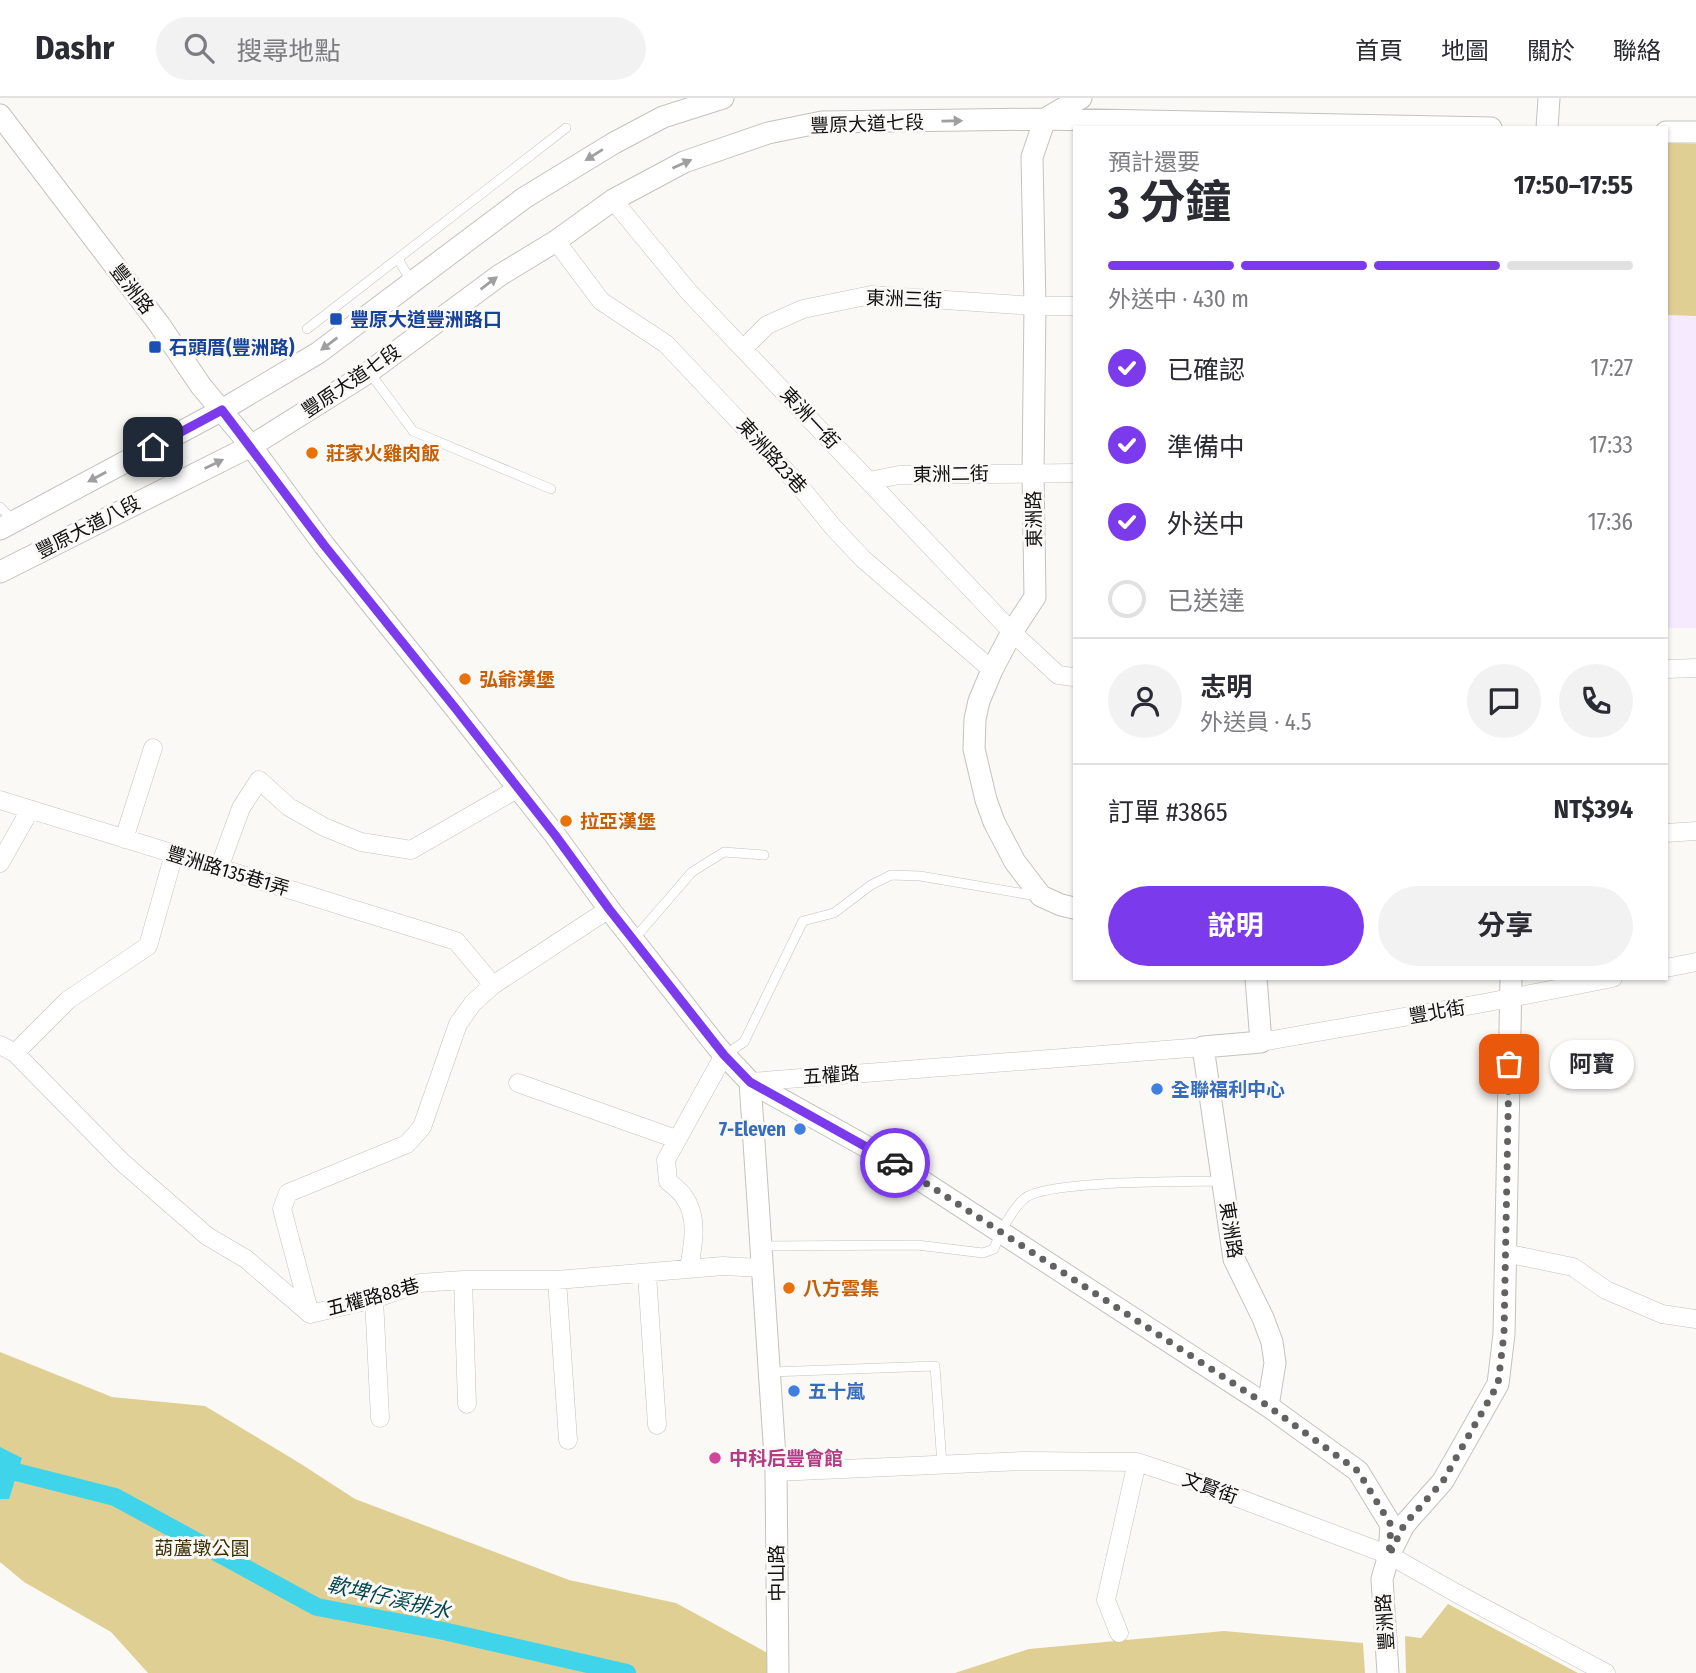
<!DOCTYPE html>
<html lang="zh-TW">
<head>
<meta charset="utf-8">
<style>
	:root { --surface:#fff; --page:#f2f2f3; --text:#2b2b33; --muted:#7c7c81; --line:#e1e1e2; --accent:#7c3aed }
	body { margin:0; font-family:"Fira Sans Condensed","Noto Sans TC",sans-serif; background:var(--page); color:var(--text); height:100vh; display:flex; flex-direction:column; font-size:26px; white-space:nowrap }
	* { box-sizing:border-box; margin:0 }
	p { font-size:23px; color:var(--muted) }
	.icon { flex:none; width:38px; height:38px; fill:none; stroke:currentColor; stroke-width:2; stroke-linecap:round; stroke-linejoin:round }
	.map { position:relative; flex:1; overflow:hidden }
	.panel { position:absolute; left:1073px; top:28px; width:595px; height:854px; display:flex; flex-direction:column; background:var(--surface); border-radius:0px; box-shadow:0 2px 5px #0004 }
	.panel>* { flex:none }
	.pin { position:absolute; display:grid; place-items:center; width:60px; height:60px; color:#fff; margin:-30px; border-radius:14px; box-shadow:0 4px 10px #0006 }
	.courier { position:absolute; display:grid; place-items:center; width:70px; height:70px; margin:-35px; border:5px solid #7c3aed; border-radius:50%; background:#fff; color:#222; box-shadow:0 2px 9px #0007 }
	.bubble { position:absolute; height:49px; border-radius:24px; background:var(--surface); box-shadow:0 2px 5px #0004; font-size:23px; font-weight:700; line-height:49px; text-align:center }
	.summary em { font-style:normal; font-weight:700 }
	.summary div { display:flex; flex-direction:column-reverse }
	.summary { display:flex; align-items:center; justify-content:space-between; height:119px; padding:0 35px }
	h1 { font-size:46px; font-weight:700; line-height:52px }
	.bar { display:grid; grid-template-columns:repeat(4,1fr); gap:10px 7px; align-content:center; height:84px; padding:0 35px }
	.bar i { height:9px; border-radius:5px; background:var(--line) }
	.bar .active { background:var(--accent) }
	.bar p { grid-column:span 4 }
	.line { display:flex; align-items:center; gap:18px; padding:0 35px; border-top:2px solid var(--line) }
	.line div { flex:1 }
	.round { display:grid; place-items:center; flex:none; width:74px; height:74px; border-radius:37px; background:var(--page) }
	ol { padding:0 35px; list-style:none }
	li { display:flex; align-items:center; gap:21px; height:77px }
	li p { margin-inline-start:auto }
	li .icon { padding:7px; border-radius:50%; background:var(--accent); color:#fff; stroke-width:4 }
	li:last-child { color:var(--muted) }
	li i { width:38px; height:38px; border:4px solid var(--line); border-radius:50% }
	.button { display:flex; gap:14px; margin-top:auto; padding:14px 35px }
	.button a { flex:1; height:80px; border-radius:42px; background:var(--accent); color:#fff; font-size:28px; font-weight:700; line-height:80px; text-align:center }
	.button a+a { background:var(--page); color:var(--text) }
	header { display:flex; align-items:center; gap:42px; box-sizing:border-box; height:98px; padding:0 35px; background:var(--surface); border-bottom:2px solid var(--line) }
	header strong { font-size:33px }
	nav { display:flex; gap:38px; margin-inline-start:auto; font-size:24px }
	.search { width:490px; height:63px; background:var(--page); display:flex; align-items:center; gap:18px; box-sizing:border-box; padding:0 24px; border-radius:38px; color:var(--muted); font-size:26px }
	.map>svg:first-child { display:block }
	.education { fill:#f5eaff }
	.green { fill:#e0cf93 }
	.water { fill:#40d4ea }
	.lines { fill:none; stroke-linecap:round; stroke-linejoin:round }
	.canal { stroke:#40d4ea; stroke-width:18 }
	.service-casing { stroke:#c3c2be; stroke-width:10 }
	.minor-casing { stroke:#c3c2be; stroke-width:19 }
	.tertiary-casing { stroke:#c3c2be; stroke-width:23 }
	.service { stroke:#fff; stroke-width:9 }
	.minor { stroke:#fff; stroke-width:18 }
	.tertiary { stroke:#fff; stroke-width:21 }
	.oneway { fill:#a09f9f }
	.done { stroke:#636260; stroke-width:7; stroke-dasharray:0 12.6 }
	.route { stroke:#7c3aed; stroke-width:9 }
	.transit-dot { fill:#1a4fb4; stroke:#faf9f5; stroke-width:2.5 }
	.food-dot { fill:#e8710a; stroke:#faf9f5; stroke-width:2.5 }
	.shop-dot { fill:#3f7fe0; stroke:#faf9f5; stroke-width:2.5 }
	.hotel-dot { fill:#d1479c; stroke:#faf9f5; stroke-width:2.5 }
	.labels { text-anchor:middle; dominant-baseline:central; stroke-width:6; stroke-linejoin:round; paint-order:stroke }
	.street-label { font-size:19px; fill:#11100f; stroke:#faf9f5 }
	.transit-label { font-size:19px; font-weight:bold; fill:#164399; stroke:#faf9f5; text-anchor:start }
	.food-label { font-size:19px; font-weight:bold; fill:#c56008; stroke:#faf9f5; text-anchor:start }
	.shop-label { font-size:19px; font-weight:bold; fill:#366cbe; stroke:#faf9f5; text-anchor:start }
	.hotel-label { font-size:19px; font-weight:bold; fill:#b23c85; stroke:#faf9f5; text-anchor:start }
	.park-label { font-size:19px; fill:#3c3104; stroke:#faf9f5 }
	.water-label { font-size:21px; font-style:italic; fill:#044750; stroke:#faf9f5 }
</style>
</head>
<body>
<header>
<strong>Dashr</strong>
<div class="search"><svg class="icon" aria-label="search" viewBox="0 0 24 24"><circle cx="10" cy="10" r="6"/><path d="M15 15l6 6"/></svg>搜尋地點</div>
<nav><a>首頁</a><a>地圖</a><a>關於</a><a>聯絡</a></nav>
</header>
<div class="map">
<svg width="1696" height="1575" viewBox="0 0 1696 1575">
	<rect width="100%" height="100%" fill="#faf9f5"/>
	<path class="education" d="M1666 217 1696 218V530H1666Z"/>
	<path class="green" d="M1666 45 1696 46V218L1666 217Z
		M0 1254 112 1299 205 1308 301 1366 355 1401 569 1482 676 1505 773 1558V1575H148L111 1534 24 1484 0 1464Z
		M1448 1506 1578 1575H1406L1405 1538 1421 1540Z
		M1224 1533 1363 1545 1365 1575H955L1029 1551Z"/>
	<path class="water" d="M0 1349 22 1360 9 1401H0Z"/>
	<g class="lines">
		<path class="canal" d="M0 1370 115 1399 317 1509 439 1532 627 1575"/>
		<g class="service-casing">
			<path id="service" d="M398 161 411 183
				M307 231 566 30
				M370 275 413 333 551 391
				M0 409 14 423
				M634 841 692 774 724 754 764 757
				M726 956 744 944 803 823 834 815 871 787 891 777 920 778 1037 798
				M761 1148 917 1147 983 1155 994 1151C999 1136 1012 1111 1025 1100 1048 1082 1187 1084 1223 1083
				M771 1274 935 1268 942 1367"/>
		</g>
		<g class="minor-casing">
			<path id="minor" d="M613 102 688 193 1012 534 1058 577 1074 579
				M556 143 601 203 666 246 797 385 833 429 863 461 992 572
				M744 250 767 227 803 211 871 197 1035 208H1074
				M869 383 899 377 1074 375
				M1666 571 1696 570
				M0 702 456 843 493 887
				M1666 735 1696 733
				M124 741 153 650
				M0 765 30 712
				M219 770 241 710 259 682 289 709 324 729 361 744 411 752 517 691
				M1666 870 1696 864
				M1261 944 1484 905 1613 880
				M0 947 15 955 122 1064 207 1138 246 1161 310 1216
				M15 955 68 902 148 848 174 756
				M750 984 1203 949
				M518 985 676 1041
				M1505 1155 1573 1169 1606 1192 1662 1216 1696 1221
				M689 1170C693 1147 699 1119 684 1099 681 1093 673 1088 668 1083L666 1062 724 957
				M647 1176 657 1327
				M463 1182 467 1306
				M557 1182 568 1342
				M374 1201 380 1320
				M310 1216 282 1111 288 1095 407 1046 422 1029 458 926 473 905 493 887 609 811
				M310 1216 374 1201 420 1185 463 1182H557L723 1168 762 1170
				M776 1374 1024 1363 1137 1364 1188 1381 1389 1457 1456 1495 1606 1575
				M1119 1535 1106 1502 1137 1364"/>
		</g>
		<g class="tertiary-casing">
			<path id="tertiary" d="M0 17 159 226 201 288 251 348 324 447 456 611 555 737 609 811 718 950 750 984 885 1059 1268 1308 1358 1373 1391 1427 1389 1457 1382 1481 1388 1575
				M1547 30 1549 0
				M1666 34H1696
				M0 431 222 312 318 255 524 100 614 45 663 19 723 0
				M0 474 251 348 369 274 500 177 556 143 613 102 684 64 768 35 822 24 1045 21 1491 30
				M1074 810 1061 807 1041 798 1015 764 994 724 986 702 974 651 975 621 979 603 992 572 1012 534 1035 499 1033 375 1035 208 1032 59 1045 21 1081 0
				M1256 880 1261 944 1203 949 1234 1161 1263 1220 1272 1244 1275 1265 1268 1308
				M750 984 776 1374 778 1575
				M1392 1451 1404 1427 1443 1383 1498 1286 1504 1236 1511 880"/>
		</g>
		<use href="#service" class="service"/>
		<use href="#minor" class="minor"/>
		<use href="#tertiary" class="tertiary"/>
	</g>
	<defs><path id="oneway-solid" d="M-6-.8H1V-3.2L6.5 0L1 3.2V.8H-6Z" transform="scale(1.75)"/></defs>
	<g class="oneway">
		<use href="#oneway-solid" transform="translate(952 23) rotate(-1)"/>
		<use href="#oneway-solid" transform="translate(594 57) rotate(148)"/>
		<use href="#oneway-solid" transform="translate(682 66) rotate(-24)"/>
		<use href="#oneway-solid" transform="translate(489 185) rotate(-37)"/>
		<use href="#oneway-solid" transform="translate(329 246) rotate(143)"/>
		<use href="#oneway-solid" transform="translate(214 366) rotate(-26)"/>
		<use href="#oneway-solid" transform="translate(97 379) rotate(152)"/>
	</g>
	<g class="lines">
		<path class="done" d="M895 1065 1268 1308 1358 1373 1391 1427 1389 1457 1404 1427 1443 1383 1498 1286 1504 1236 1509 966"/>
		<path class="route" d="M153 349 222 312 324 447 456 611 555 737 609 811 724 957 750 984 895 1065"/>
	</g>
	<g class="transit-dot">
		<rect x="329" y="214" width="14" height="14" rx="3.5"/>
		<rect x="148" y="242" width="14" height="14" rx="3.5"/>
	</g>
	<g class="food-dot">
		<circle cx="312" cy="355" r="7"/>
		<circle cx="465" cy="581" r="7"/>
		<circle cx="566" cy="723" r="7"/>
		<circle cx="789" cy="1190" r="7"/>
	</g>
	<g class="shop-dot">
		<circle cx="1157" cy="991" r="7"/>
		<circle cx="800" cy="1031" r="7"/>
		<circle cx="794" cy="1293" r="7"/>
	</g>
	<circle class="hotel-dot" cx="715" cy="1360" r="7"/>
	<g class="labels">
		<g class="street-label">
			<text transform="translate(867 26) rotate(-2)">豐原大道七段</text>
			<text transform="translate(132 191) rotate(52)">豐洲路</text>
			<text transform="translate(904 201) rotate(2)">東洲三街</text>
			<text transform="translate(351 283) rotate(-34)">豐原大道七段</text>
			<text transform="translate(810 320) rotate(47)">東洲一街</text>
			<text transform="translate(772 358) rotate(48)">東洲路23巷</text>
			<text transform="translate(951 376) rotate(-1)">東洲二街</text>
			<text transform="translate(1034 421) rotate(-91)">東洲路</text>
			<text transform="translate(88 429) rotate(-27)">豐原大道八段</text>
			<text transform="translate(228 773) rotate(17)">豐洲路135巷1弄</text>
			<text transform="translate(1437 914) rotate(-10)">豐北街</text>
			<text transform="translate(831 977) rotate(-4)">五權路</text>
			<text transform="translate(1231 1132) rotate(81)">東洲路</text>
			<text transform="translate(373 1199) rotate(-15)">五權路88巷</text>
			<text transform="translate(1210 1390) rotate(20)">文賢街</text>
			<text transform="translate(777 1475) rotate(-91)">中山路</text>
			<text transform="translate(1385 1524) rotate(-94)">豐洲路</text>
		</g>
		<g class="transit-label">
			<text x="350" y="221">豐原大道豐洲路口</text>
			<text x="169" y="249">石頭厝(豐洲路)</text>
		</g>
		<g class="food-label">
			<text x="326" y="355">莊家火雞肉飯</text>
			<text x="479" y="581">弘爺漢堡</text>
			<text x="580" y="723">拉亞漢堡</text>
			<text x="803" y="1190">八方雲集</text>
		</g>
		<g class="shop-label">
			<text x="1171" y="991">全聯福利中心</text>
			<text x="786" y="1031" text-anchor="end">7-Eleven</text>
			<text x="808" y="1293">五十嵐</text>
		</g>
		<g class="hotel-label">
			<text x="729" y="1360">中科后豐會館</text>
		</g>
		<g class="park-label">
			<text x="202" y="1450">葫蘆墩公園</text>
		</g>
		<g class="water-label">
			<text transform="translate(389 1500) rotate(13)">軟埤仔溪排水</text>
		</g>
	</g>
</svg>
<div class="pin" style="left:1509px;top:966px;background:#ea580c"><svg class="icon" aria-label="bag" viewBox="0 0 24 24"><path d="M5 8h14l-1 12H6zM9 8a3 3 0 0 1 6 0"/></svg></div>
<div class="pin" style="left:153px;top:349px;background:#1f2937"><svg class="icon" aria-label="home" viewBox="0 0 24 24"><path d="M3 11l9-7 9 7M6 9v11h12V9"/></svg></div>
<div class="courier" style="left:895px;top:1065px"><svg class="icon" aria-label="car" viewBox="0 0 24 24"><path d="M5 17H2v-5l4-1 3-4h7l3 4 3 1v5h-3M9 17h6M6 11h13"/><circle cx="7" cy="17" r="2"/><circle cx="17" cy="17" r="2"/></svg></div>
<div class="bubble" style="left:1550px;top:942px;width:84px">阿寶</div>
<section class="panel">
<div class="summary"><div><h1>3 分鐘</h1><p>預計還要</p></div><em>17:50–17:55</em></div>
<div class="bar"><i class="active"></i><i class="active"></i><i class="active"></i><i></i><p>外送中 · 430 m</p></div>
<ol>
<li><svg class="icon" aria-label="check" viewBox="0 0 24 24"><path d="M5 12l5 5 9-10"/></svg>已確認<p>17:27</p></li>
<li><svg class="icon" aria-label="check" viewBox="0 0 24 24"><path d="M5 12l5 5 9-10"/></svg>準備中<p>17:33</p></li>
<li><svg class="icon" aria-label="check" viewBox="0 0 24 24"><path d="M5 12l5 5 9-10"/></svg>外送中<p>17:36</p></li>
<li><i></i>已送達</li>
</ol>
<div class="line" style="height:126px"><a class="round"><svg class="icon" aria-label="person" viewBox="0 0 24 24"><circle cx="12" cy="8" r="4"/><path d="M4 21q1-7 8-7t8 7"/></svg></a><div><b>志明</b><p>外送員 · 4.5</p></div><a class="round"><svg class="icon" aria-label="chat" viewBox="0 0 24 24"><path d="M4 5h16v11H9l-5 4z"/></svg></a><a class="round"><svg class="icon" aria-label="phone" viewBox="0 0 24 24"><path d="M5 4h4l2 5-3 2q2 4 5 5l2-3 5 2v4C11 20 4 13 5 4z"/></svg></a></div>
<div class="line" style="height:91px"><div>訂單 #3865</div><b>NT$394</b></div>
<div class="button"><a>說明</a><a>分享</a></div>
</section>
</div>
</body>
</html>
